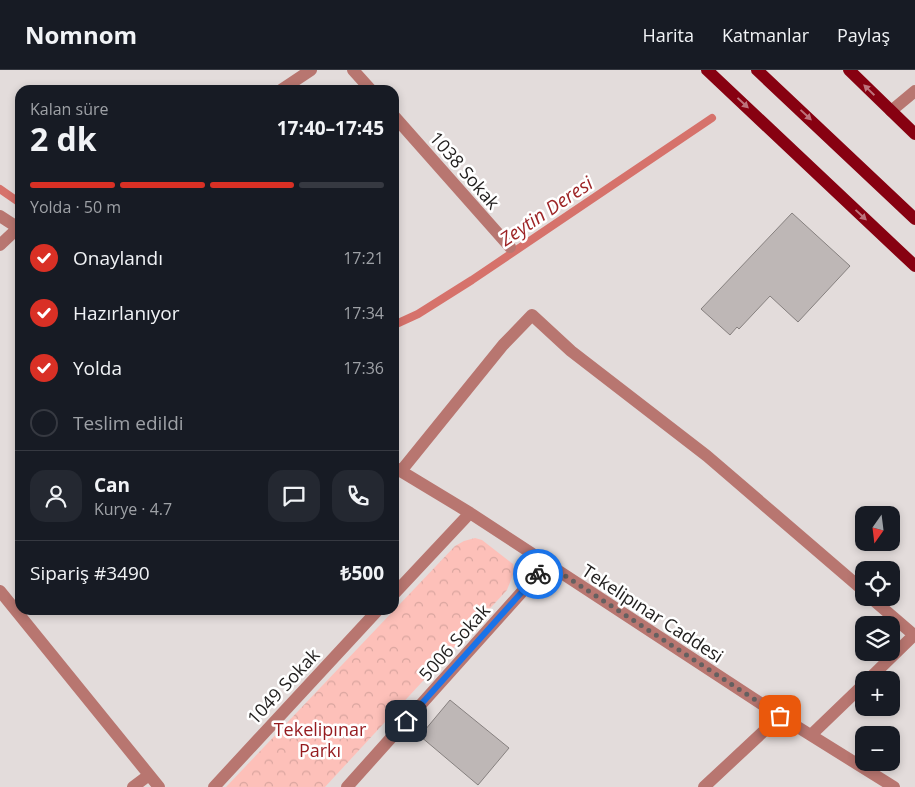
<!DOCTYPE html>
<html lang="tr">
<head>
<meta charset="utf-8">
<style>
	:root { --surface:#171b24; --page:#242831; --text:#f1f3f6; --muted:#9ea1a6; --line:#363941; --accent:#d93025 }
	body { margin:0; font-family:"Open Sans",sans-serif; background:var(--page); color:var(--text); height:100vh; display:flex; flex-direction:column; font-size:19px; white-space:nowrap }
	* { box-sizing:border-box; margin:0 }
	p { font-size:16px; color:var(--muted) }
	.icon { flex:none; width:28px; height:28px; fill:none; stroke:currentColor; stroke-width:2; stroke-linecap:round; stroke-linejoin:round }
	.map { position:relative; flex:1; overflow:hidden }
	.details { position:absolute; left:15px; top:15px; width:384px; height:530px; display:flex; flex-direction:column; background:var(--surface); border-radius:15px; box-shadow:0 2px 8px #0003 }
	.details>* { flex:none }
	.needle { width:32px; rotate:194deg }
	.controls { position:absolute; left:855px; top:436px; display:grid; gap:10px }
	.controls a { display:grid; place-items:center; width:45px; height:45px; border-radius:10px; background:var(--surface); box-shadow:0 2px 8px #0003; font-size:25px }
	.pin { position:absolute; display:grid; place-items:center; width:42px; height:42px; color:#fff; margin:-21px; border-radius:10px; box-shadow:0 2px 8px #0006 }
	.courier { position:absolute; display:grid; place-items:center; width:50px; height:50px; margin:-25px; border:4px solid #1a73e8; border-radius:50%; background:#fff; color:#222; box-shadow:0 1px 6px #0007 }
	.headline em { font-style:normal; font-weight:700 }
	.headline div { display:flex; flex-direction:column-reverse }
	.headline { display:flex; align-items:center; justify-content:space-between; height:85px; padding:0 15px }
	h1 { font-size:32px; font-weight:700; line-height:38px }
	.bar { display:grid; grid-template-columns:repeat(4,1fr); gap:8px 5px; align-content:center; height:60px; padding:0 15px }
	.bar i { height:6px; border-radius:4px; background:var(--line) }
	.bar .active { background:var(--accent) }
	.bar p { grid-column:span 4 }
	.line { display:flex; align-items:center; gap:12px; padding:0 15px; border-top:1px solid var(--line) }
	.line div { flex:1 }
	.round { display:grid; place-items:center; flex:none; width:52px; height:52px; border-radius:15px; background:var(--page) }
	ol { padding:0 15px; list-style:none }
	li { display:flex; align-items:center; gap:15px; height:55px }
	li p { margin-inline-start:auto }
	li .icon { padding:5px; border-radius:50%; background:var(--accent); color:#fff; stroke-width:4 }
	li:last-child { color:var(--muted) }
	li i { width:28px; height:28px; border:2px solid var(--line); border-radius:50% }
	header { display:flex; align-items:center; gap:30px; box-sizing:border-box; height:70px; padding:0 25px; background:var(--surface); border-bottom:1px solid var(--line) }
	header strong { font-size:24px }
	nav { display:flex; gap:28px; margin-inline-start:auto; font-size:18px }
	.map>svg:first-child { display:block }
	.park { fill:url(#park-crowns) }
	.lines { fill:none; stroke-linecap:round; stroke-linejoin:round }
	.stream { stroke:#d6726b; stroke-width:8 }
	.building { fill:#beb7b6; stroke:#86807f }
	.minor { stroke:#b87670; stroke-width:12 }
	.major { stroke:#870111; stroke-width:12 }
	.oneway { fill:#bd737c }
	.done { stroke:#646060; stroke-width:5; stroke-dasharray:0 9 }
	.route { stroke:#1a73e8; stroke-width:6 }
	.labels { text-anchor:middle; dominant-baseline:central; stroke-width:5; stroke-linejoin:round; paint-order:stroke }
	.street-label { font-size:18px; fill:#201e1d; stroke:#fff }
	.park-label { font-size:18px; fill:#951b1f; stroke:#fff }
	.water-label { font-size:19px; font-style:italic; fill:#9d2426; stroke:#fff }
</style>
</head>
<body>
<header>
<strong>Nomnom</strong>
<nav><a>Harita</a><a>Katmanlar</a><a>Paylaş</a></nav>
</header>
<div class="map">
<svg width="915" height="717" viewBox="0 0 915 717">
	<defs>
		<pattern id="park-crowns" width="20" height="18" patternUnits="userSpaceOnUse" patternTransform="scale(1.25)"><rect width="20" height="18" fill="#fdc0b9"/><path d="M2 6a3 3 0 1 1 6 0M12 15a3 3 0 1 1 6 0" fill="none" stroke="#d9a59f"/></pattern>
	</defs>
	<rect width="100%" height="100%" fill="#e3dcdb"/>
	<path class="park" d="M475 468 482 470 513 494 514 502 507 520 325 717H226L455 476 464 471Z"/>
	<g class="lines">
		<path class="stream" d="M0 119 20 133
			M394 255 418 244 472 210 712 48"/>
	</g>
	<path class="building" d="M792 143 850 196 798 252 770 226 739 259 737 257 730 265 701 239Z
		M450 630 509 678 478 715 420 666Z"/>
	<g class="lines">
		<path class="minor" d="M353 0 371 20
			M281 20 311 0
			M891 41 915 21
			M394 46 510 177
			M0 146 20 159
			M0 175 18 158
			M394 397 470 443 780 646 894 717
			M401 401 503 275 532 245 571 281 707 386 864 521
			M0 521 159 717
			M394 524 470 443
			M871 528 914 565
			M868 610 915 564
			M811 665 864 614
			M133 717 149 705
			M214 717 378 540
			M347 717 547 494
			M704 717 780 646"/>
		<path class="major" d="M707 0 915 196
			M757 0 915 149
			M849 0 915 64"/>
	</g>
	<defs><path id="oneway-solid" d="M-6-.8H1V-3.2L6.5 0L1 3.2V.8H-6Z" transform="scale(1.25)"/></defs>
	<g class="oneway">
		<use href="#oneway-solid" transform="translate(869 20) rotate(-136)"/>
		<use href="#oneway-solid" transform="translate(743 33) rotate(43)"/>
		<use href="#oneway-solid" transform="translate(806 45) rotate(43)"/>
		<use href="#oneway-solid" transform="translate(861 145) rotate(43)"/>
	</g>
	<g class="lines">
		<path class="done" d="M538 504 547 494 780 646"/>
		<path class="route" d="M406 651 538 504"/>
	</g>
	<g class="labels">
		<g class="street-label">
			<text transform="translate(465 100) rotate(49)">1038 Sokak</text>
			<text transform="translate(653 543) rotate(33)">Tekelipınar Caddesi</text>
			<text transform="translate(454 572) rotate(-48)">5006 Sokak</text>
			<text transform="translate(283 616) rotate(-47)">1049 Sokak</text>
		</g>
		<g class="park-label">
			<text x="320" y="659">Tekelipınar<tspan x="320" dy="21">Parkı</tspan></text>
		</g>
		<g class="water-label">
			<text transform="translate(546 141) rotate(-34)">Zeytin Deresi</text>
		</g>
	</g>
</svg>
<div class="controls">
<a><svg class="needle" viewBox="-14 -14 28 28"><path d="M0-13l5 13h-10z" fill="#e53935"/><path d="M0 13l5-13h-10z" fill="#9ea1a6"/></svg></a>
<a><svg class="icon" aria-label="locate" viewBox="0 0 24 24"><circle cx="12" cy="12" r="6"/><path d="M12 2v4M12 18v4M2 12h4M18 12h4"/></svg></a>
<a><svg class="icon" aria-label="layers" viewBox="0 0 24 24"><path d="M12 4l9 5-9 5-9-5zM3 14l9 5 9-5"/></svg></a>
<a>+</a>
<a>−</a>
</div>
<div class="pin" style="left:780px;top:646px;background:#ea580c"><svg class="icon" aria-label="bag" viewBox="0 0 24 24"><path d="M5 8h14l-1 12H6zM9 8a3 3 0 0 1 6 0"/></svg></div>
<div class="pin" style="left:406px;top:651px;background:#1f2937"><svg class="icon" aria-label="home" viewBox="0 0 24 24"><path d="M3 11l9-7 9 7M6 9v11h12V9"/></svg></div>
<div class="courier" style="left:538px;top:504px"><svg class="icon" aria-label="bike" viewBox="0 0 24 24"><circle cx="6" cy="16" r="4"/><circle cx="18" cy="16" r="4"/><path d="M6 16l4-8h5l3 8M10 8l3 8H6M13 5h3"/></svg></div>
<section class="details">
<div class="headline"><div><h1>2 dk</h1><p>Kalan süre</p></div><em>17:40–17:45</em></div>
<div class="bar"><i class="active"></i><i class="active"></i><i class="active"></i><i></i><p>Yolda · 50 m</p></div>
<ol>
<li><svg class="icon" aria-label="check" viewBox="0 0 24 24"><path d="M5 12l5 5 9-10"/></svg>Onaylandı<p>17:21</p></li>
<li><svg class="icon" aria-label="check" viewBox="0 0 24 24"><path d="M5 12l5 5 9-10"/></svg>Hazırlanıyor<p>17:34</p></li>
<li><svg class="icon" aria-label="check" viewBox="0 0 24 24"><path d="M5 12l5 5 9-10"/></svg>Yolda<p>17:36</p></li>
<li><i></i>Teslim edildi</li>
</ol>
<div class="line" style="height:90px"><a class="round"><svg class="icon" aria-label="person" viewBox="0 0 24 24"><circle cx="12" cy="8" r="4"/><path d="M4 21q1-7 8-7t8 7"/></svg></a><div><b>Can</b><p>Kurye · 4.7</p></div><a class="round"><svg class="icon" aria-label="chat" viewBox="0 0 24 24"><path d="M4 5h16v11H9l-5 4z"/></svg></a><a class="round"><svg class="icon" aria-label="phone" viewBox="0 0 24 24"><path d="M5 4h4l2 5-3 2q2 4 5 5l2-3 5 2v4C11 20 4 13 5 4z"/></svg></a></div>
<div class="line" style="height:65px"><div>Sipariş #3490</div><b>₺500</b></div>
</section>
</div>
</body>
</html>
